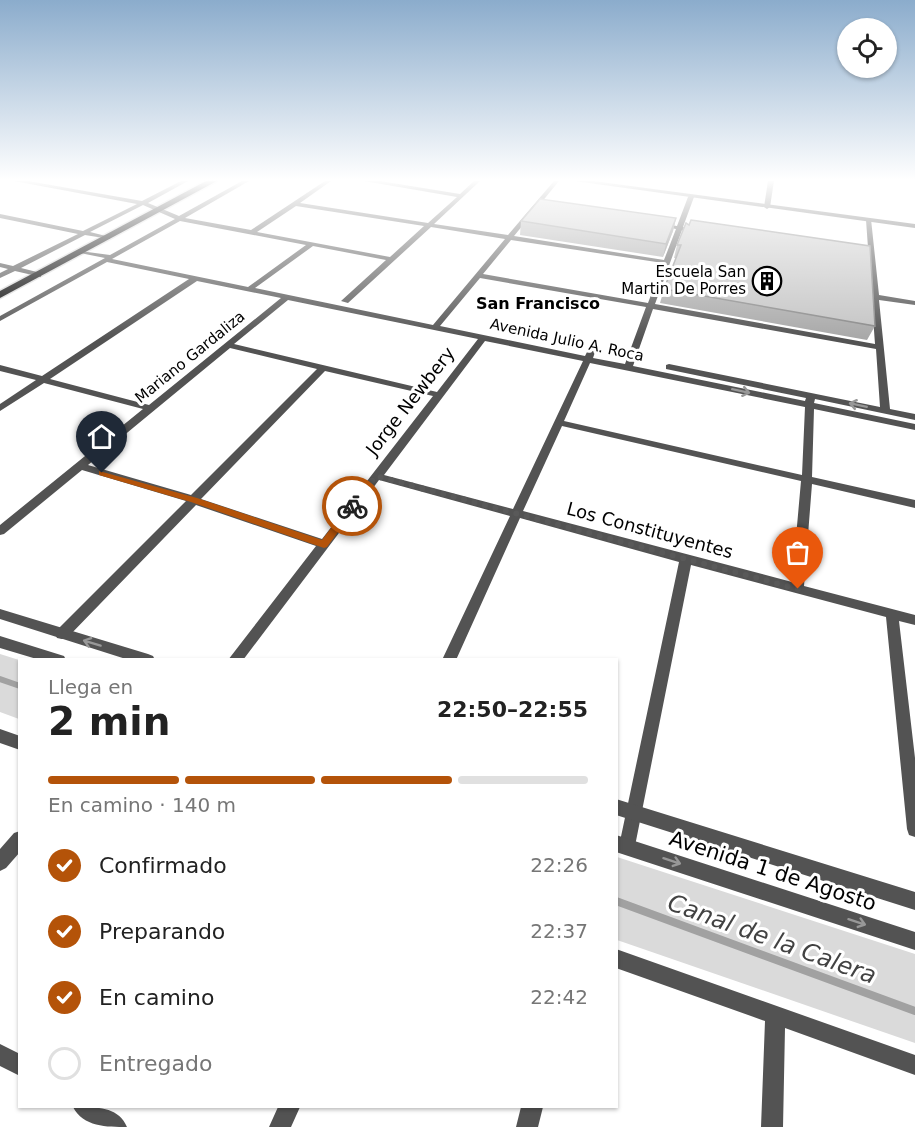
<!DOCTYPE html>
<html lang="es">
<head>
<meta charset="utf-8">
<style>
	:root { --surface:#fff; --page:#f6f6f6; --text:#222; --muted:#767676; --line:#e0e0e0; --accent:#b45309 }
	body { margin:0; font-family:"DejaVu Sans",sans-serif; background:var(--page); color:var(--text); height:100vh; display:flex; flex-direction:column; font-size:22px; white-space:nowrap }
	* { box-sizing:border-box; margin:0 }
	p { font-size:20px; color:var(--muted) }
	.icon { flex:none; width:33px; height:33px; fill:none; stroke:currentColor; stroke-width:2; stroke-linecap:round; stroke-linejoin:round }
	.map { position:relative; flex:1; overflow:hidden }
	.details { position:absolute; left:18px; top:658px; width:600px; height:450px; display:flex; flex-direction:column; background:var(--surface); border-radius:0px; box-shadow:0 2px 4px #0004 }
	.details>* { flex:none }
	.fabs { position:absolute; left:837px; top:18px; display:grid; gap:12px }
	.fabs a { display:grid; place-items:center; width:60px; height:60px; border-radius:50%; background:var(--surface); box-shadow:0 2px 4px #0004; font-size:30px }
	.pin { position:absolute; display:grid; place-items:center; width:51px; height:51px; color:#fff; margin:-62px -26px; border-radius:50% 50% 50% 0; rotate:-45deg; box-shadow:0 0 6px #0007 }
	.pin .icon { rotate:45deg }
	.courier { position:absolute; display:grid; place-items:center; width:60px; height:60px; margin:-30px; border:4px solid #b45309; border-radius:50%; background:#fff; color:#222; box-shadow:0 2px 8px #0007 }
	.overview em { font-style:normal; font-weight:600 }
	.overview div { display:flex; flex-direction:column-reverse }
	.overview { display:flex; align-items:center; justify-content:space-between; height:102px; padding:0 30px }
	h1 { font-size:39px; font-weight:600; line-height:45px }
	.bar { display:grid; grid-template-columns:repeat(4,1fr); gap:9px 6px; align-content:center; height:72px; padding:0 30px }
	.bar i { height:8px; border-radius:4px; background:var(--line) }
	.bar .selected { background:var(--accent) }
	.bar p { grid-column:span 4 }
	ol { padding:0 30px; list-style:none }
	li { display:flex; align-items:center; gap:18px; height:66px }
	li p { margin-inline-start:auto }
	li .icon { padding:6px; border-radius:50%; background:var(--accent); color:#fff; stroke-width:4 }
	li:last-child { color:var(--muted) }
	li i { width:33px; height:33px; border:3px solid var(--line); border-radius:50% }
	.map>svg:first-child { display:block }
	.green { fill:#dadada }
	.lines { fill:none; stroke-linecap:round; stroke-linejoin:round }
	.stream-far1 { stroke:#a1a1a1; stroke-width:6 }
	.stream { stroke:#a1a1a1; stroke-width:8 }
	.trunk-casing { stroke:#dbdbdb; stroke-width:3 }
	.minor { fill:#535353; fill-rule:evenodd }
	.tertiary { fill:#535353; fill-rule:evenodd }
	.trunk { fill:#000; fill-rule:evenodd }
	.wall { fill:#a8a8a8 }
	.shaded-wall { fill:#888 }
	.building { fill:#c3c3c3; stroke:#888; stroke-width:1.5 }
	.oneway { stroke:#989898 }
	.route { fill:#b45309 }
	.done { stroke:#595959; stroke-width:6; stroke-dasharray:0 10.8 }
	.labels { text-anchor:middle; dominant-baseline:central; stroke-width:6; stroke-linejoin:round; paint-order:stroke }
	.far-poi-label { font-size:15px; fill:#000; stroke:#fff; text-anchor:end }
	.far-street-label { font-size:15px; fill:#000; stroke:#fff }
	.far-neighbourhood-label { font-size:16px; font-weight:bold; fill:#000; stroke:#fff }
	.street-label { font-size:18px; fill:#000; stroke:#fff }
	.near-street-label { font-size:21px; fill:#000; stroke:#fff }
	.near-water-label { font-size:24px; font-style:italic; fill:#424242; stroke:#fff }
</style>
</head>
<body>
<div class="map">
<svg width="915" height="1127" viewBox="0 0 915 1127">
	<rect width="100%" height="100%" fill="#fff"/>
	<path class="green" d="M0 654 19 660V719L0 712Z
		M617 857 915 954V1043L617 940Z"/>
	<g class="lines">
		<path class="stream-far1" d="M0 679 20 686"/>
		<path class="stream" d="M616 901 915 1011"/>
		<g class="trunk-casing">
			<path id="trunk" d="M206 181H217L0 298V291Z"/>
		</g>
		<path class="minor" d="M14 181H28L142 201 181 181H188L148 203 179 216 242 181H249L185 218 251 230 325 181H331L300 203 428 223 457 197 364 181H380L460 194 474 181H480L434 224 508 235 554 181H559L514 236 664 260 676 229 657 225 660 223 677 226 688 197 691 195 694 197 683 227 702 231 699 233 682 230 655 304 875 344 866 220 871 219 879 295 915 301V305L879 300 890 409 915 414V420L815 399 814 403 915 424V430L814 409 812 477 915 500V508L812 484 804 586 915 615V625L899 621 915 758V837L909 835 907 829 886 617 691 565 635 846 633 852 627 854 621 852 619 846 679 562 520 518 456 660H442L510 516 379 480 243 660H228L316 546 196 505 67 638 62 639 57 638 55 634 57 630 186 501 82 470 4 534 0 535V525L143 409 44 383 0 411V404L36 380 0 371V365L42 376 189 279 107 262 0 321V316L105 258 80 253V251L110 255 175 219 143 205 90 232 110 237V239L85 235 21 268 41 273V277L15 271 0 278V273L8 269 0 267V263L13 266 78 234 0 218V214L83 231 137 204ZM296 206 424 226 390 257 257 232ZM180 221 306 245 248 287 112 259ZM431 227 505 239 433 325 255 288 313 246 386 260 341 301 348 303ZM511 240 663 263 648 303 483 274ZM480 278 646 307 625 364 593 358 595 352 591 349 588 350 585 356 440 326ZM197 281 281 298 149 405 50 379ZM288 300 478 339 437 392 234 344ZM653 309 876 349 880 407 669 364 666 365V369L806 398 805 401 633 366ZM485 341 583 361 513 509 384 475ZM230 348 317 369 191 495 88 465ZM590 363 805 407 802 475 564 421ZM325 371 433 396 322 539 201 499ZM562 426 801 481 792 582 523 511Z
			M768 181H774L770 207 767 209 764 207Z
			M0 729 20 736V750L0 743Z
			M20 831V852L6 868 0 871V849L14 833Z
			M616 949 915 1055V1075L785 1028 783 1127H761L765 1021 616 968Z
			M0 1044 20 1054V1076L0 1066Z
			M73 1107C93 1107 118 1105 127 1127 107 1127 83 1127 73 1107Z
			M278 1107H300L291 1127H269Z
			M521 1107H543L538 1127H516Z"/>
		<path class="tertiary" d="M575 181H593L915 224V228Z
			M0 609 148 654 153 656 155 660H129L0 619Z
			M0 636 64 656 66 660H40L0 648Z
			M616 799 915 892V910L616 815Z
			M616 835 915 932V950L616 852Z"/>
		<use href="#trunk" class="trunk"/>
	</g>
	<path class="wall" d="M676 218 673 231 663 257 520 235 521 221Z
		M686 223 875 326 867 340 660 303 664 289 676 258H674L677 245Z"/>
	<path class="shaded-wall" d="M676 218 673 231 663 257 666 244Z"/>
	<path class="building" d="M540 199 676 218 666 244 521 221Z
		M691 220 870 246 875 326 664 289 681 245H677L686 223 689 225Z"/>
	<defs><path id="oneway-shaft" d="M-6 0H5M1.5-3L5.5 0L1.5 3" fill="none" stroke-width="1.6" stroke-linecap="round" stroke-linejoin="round" transform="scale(1.5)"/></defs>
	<g class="oneway">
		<use href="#oneway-shaft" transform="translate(741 391) rotate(12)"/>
		<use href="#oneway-shaft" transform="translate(858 405) rotate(-168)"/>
		<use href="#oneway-shaft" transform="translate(92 643) rotate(-163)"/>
		<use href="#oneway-shaft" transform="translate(672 861) rotate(18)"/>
		<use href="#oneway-shaft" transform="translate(857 922) rotate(18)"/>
	</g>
	<linearGradient id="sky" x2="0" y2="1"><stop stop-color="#8baccc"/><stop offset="0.53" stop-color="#fff"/><stop offset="1" stop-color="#fff" stop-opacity="0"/></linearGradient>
	<rect width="915" height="339" fill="url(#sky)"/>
	<path class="route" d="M99 471 197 498 322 540 349 504 357 506 327 547 324 548 191 502 99 475Z"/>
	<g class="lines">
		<path class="done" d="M352 506 376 476 798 589"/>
	</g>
	<defs>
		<g id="building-ring" transform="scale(1.5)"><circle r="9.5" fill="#fff" stroke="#000" stroke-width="1.5"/><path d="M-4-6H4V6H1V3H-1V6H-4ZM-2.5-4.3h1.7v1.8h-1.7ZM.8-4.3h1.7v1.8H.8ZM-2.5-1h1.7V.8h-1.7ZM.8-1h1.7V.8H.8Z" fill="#000"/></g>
	</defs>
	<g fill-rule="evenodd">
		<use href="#building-ring" x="767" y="281"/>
	</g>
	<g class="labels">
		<g class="far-poi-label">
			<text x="746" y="272">Escuela San<tspan x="746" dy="17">Martin De Porres</tspan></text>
		</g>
		<g class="far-street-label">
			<text transform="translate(567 340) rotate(12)">Avenida Julio A. Roca</text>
			<text transform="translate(190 357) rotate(-39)">Mariano Gardaliza</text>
		</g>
		<g class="far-neighbourhood-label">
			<text x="538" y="303">San Francisco</text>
		</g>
		<g class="street-label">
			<text transform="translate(410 401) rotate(-52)">Jorge Newbery</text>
			<text transform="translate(650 530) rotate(15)">Los Constituyentes</text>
		</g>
		<g class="near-street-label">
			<text transform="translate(773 871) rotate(18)">Avenida 1 de Agosto</text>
		</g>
		<g class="near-water-label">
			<text transform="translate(772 939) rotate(20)">Canal de la Calera</text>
		</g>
	</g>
</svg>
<div class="fabs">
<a><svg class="icon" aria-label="locate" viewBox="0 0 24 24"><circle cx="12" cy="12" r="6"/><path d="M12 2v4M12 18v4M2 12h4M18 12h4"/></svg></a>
</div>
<div class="pin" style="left:798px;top:589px;background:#ea580c"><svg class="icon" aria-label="bag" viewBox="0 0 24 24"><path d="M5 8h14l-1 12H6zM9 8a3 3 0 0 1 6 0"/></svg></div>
<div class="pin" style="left:102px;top:473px;background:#1f2937"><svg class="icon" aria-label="home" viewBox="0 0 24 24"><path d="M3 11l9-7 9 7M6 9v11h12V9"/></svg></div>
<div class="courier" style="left:352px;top:506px"><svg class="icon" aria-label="bike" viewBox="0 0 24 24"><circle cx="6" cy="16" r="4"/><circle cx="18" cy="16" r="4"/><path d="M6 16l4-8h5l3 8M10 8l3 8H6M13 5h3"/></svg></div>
<section class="details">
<div class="overview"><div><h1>2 min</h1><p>Llega en</p></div><em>22:50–22:55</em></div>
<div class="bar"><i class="selected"></i><i class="selected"></i><i class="selected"></i><i></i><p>En camino · 140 m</p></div>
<ol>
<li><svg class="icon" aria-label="check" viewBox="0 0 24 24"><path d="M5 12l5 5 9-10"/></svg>Confirmado<p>22:26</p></li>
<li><svg class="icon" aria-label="check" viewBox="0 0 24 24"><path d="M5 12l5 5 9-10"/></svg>Preparando<p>22:37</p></li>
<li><svg class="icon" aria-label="check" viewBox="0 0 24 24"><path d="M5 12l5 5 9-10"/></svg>En camino<p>22:42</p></li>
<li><i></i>Entregado</li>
</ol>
</section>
</div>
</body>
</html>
